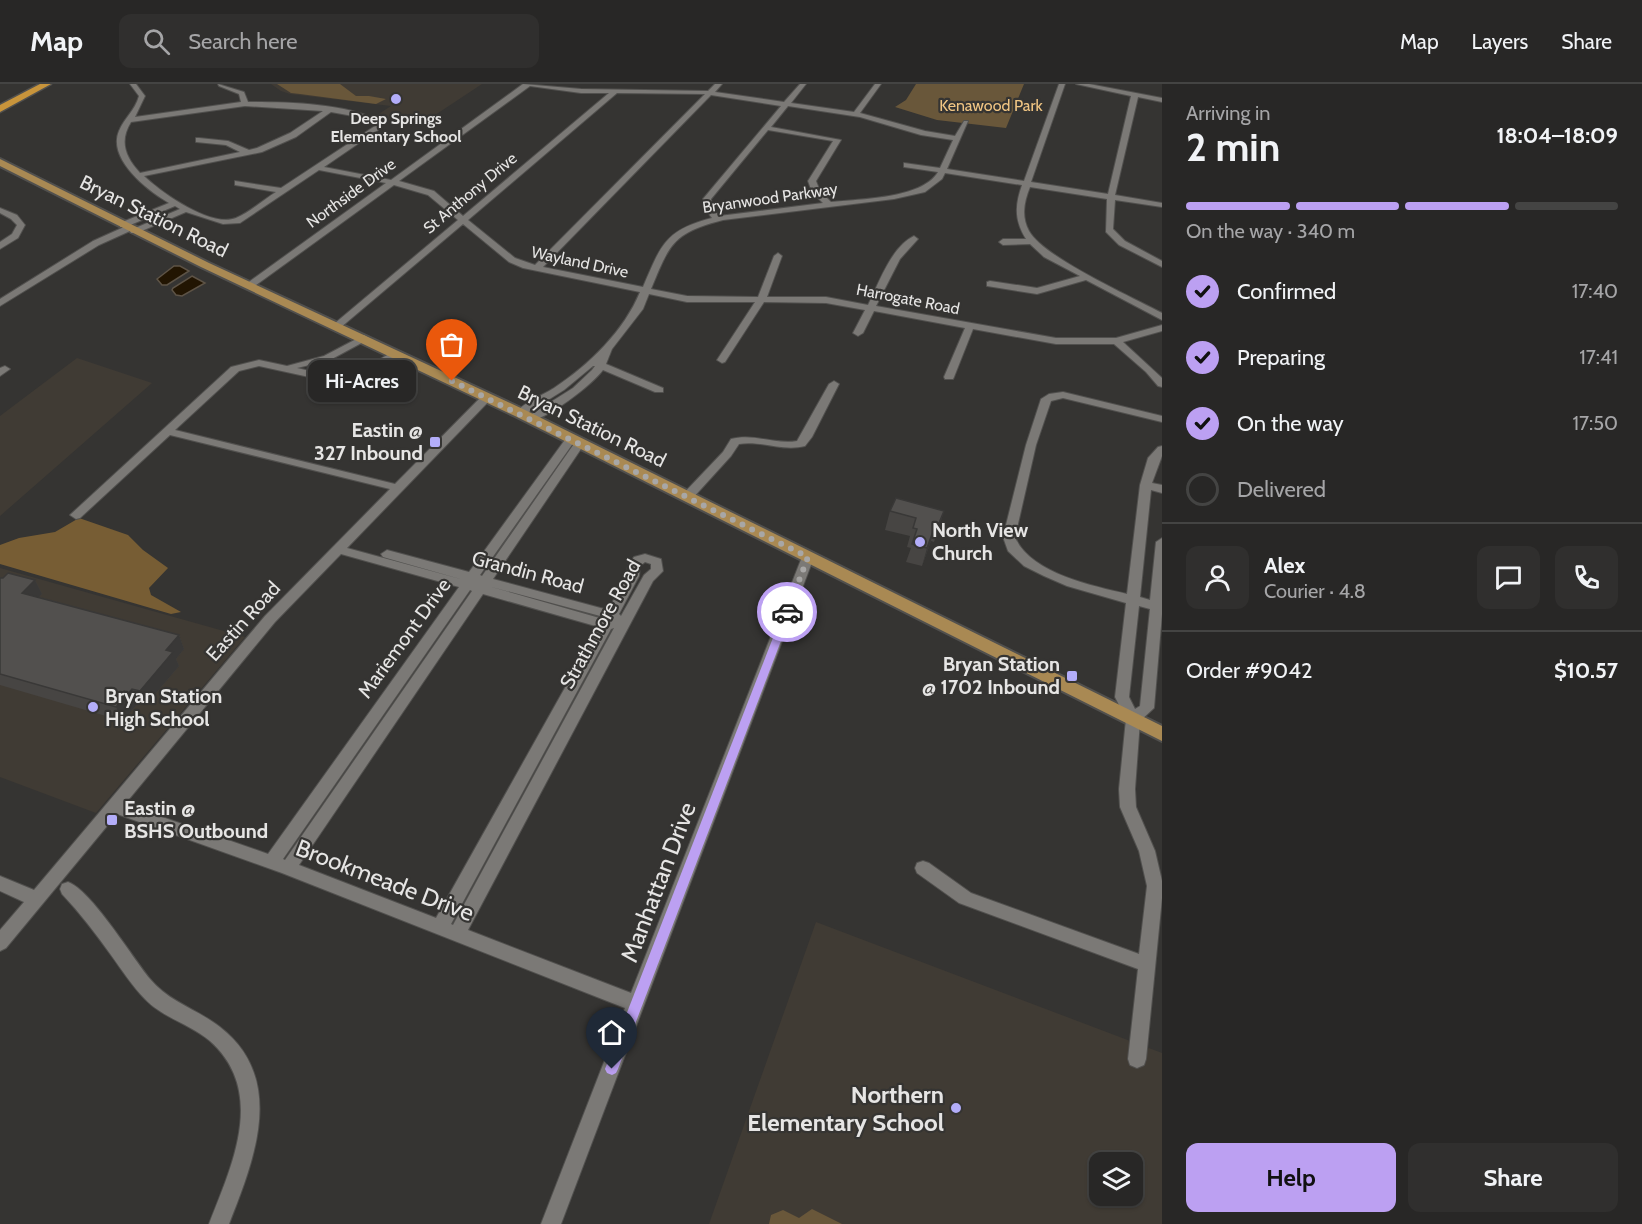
<!DOCTYPE html>
<html lang="en">
<head>
<meta charset="utf-8">
<style>
	:root { --surface:#282726; --page:#302f2e; --text:#f1f3f6; --muted:#a5a5a7; --line:#444443; --accent:#bca0f2 }
	body { margin:0; font-family:Cabin,sans-serif; background:var(--page); color:var(--text); height:100vh; display:flex; flex-direction:column; font-size:22px; white-space:nowrap }
	* { box-sizing:border-box; margin:0 }
	p { font-size:20px; color:var(--muted) }
	.icon { flex:none; width:33px; height:33px; fill:none; stroke:currentColor; stroke-width:2; stroke-linecap:round; stroke-linejoin:round }
	.map { position:relative; flex:1; overflow:hidden }
	.panel { display:flex; flex-direction:column; background:var(--surface); width:480px }
	.panel>* { flex:none }
	.fabs { position:absolute; left:1089px; top:1068px; display:grid; gap:12px }
	.fabs a { display:grid; place-items:center; width:54px; height:54px; border-radius:12px; background:var(--surface); box-shadow:0 2px 4px #0004,0 0 0 2px var(--line); font-size:30px }
	.pin { position:absolute; display:grid; place-items:center; width:51px; height:51px; color:#fff; margin:-62px -26px; border-radius:50% 50% 50% 0; rotate:-45deg; box-shadow:0 0 6px #0007 }
	.pin .icon { rotate:45deg }
	.courier { position:absolute; display:grid; place-items:center; width:60px; height:60px; margin:-30px; border:4px solid #bca0f2; border-radius:50%; background:#fff; color:#222; box-shadow:0 2px 8px #0007 }
	.bubble { position:absolute; height:42px; border-radius:12px; background:var(--surface); box-shadow:0 2px 4px #0004,0 0 0 2px var(--line); font-size:20px; font-weight:700; line-height:42px; text-align:center }
	.head em { font-style:normal; font-weight:700 }
	.head div { display:flex; flex-direction:column-reverse }
	.head { display:flex; align-items:center; justify-content:space-between; height:102px; padding:0 24px }
	h1 { font-size:39px; font-weight:700; line-height:45px }
	.bar { display:grid; grid-template-columns:repeat(4,1fr); gap:9px 6px; align-content:center; height:72px; padding:0 24px }
	.bar i { height:8px; border-radius:4px; background:var(--line) }
	.bar .active { background:var(--accent) }
	.bar p { grid-column:span 4 }
	.line { display:flex; align-items:center; gap:15px; padding:0 24px; border-top:2px solid var(--line) }
	.line div { flex:1 }
	.round { display:grid; place-items:center; flex:none; width:63px; height:63px; border-radius:12px; background:var(--page) }
	ol { padding:0 24px; list-style:none }
	li { display:flex; align-items:center; gap:18px; height:66px }
	li p { margin-inline-start:auto }
	li .icon { padding:6px; border-radius:50%; background:var(--accent); color:#111; stroke-width:4 }
	li:last-child { color:var(--muted) }
	li i { width:33px; height:33px; border:3px solid var(--line); border-radius:50% }
	.primary-button { display:flex; gap:12px; margin-top:auto; padding:12px 24px }
	.primary-button a { flex:1; height:69px; border-radius:12px; background:var(--accent); color:#111; font-size:24px; font-weight:700; line-height:69px; text-align:center }
	.primary-button a+a { background:var(--page); color:var(--text) }
	header { display:flex; align-items:center; gap:36px; box-sizing:border-box; height:84px; padding:0 30px; background:var(--surface); border-bottom:2px solid var(--line) }
	header strong { font-size:28px }
	nav { display:flex; gap:33px; margin-inline-start:auto; font-size:21px }
	.search { width:420px; height:54px; background:var(--page); display:flex; align-items:center; gap:15px; box-sizing:border-box; padding:0 21px; border-radius:12px; color:var(--muted); font-size:22px }
	main { display:flex; flex:1; min-height:0 }
	.map>svg:first-child { display:block }
	.built { fill:#403b34; fill-rule:evenodd }
	.green { fill:#69573a }
	.forest { fill:#775d34 }
	.water { fill:#221502; stroke:#5d5346; stroke-width:1.5 }
	.lines { fill:none; stroke-linecap:round; stroke-linejoin:round }
	.minor-casing { stroke:#51504e; stroke-width:2 }
	.major-casing { stroke:#51504e; stroke-width:4 }
	.highway-casing { stroke:#51504e; stroke-width:3 }
	.minor { fill:#7b7976; fill-rule:evenodd }
	.major { fill:#a98953; fill-rule:evenodd }
	.highway { fill:#c8943b; fill-rule:evenodd }
	.wall { fill:#474543 }
	.shaded-wall { fill:#393837 }
	.building { fill:#52504e; stroke:#393837; stroke-width:1.5 }
	.route { fill:#bca0f2 }
	.done { stroke:#a8a7a6; stroke-width:6; stroke-dasharray:0 10.8 }
	.poi-dot { fill:#b3adf9; stroke:#353432; stroke-width:2 }
	.labels { text-anchor:middle; dominant-baseline:central; stroke-width:4.5; stroke-linejoin:round; paint-order:stroke }
	.far-park-label { font-size:16px; fill:#f0c583; stroke:#353432 }
	.far-poi-label { font-size:16px; font-weight:bold; fill:#e6e5e4; stroke:#353432 }
	.far-street-label { font-size:16px; fill:#e6e5e4; stroke:#353432 }
	.street-label { font-size:20px; fill:#e6e5e4; stroke:#353432 }
	.poi-label { font-size:20px; font-weight:bold; fill:#e6e5e4; stroke:#353432; text-anchor:start }
	.near-street-label { font-size:24px; fill:#e6e5e4; stroke:#353432 }
	.near-poi-label { font-size:24px; font-weight:bold; fill:#e6e5e4; stroke:#353432; text-anchor:end }
</style>
</head>
<body>
<header>
<strong>Map</strong>
<div class="search"><svg class="icon" aria-label="search" viewBox="0 0 24 24"><circle cx="10" cy="10" r="6"/><path d="M15 15l6 6"/></svg>Search here</div>
<nav><a>Map</a><a>Layers</a><a>Share</a></nav>
</header>
<main>
<div class="map">
<svg width="1162" height="1140" viewBox="0 0 1162 1140">
	<rect width="100%" height="100%" fill="#353432"/>
	<path class="built" d="M271 0H482L426 37 380 36 374 33 391 22 290 10 281 7Z
		M77 274 152 299 0 432V332Z
		M0 484 245 553 96 729 0 693Z
		M816 838 1162 969V1140H709ZM1100 1078H1132V1112H1100Z"/>
	<path class="green" d="M277 0H340L356 12H369L386 15 376 20 300 10 291 9Z
		M916 0H1024L1006 44 937 36 895 23 906 16Z
		M812 1125 842 1140H769L771 1131 783 1126 799 1134Z"/>
	<path class="forest" d="M79 434 128 451 143 466 168 484 149 504 151 511 181 528 171 530 0 480V461L19 454 55 448Z"/>
	<path class="water" d="M174 182H180L189 187 167 201H162L157 195Z
		M192 192 205 199 182 212 176 211 172 206 173 204Z"/>
	<g class="lines">
		<g class="minor-casing">
			<path id="minor" d="M130 0H136L145 12 135 33 241 18 239 10 219 2 218 0 244 8 248 18C287 18 345 19 380 37L381 44 324 83 391 96 523 0 581 5 708 7 715 0H722L715 8 784 18 800 0H806L791 19 854 28 875 0H881L860 29 925 47 955 52 964 37H968L947 85 1024 97 1059 0H1065L1031 98 1108 110 1131 12 1076 0H1089L1162 14V18L1138 13 1115 111 1162 119V123L1115 116 1113 145 1125 157 1162 177V183L1119 161 1106 148 1107 115 1030 103C1024 118 1021 132 1029 147 1043 173 1132 213 1162 229V236L1086 196 1037 210 987 202V198L990 197 1037 204 1080 192 1044 173 1030 160 1003 161 999 158 1003 155H1026C1014 136 1015 121 1022 101L945 89 942 95 925 108 894 115 723 136C673 149 670 159 651 205L687 212 758 213 774 172 778 169 782 172 767 213H826L868 221C879 199 891 163 914 152L918 155 900 175 876 222 1056 254H1116L1162 241V247L1123 258 1162 294V303L1158 302 1146 288 1114 260H1056L973 245 954 293 953 295H945L944 293 965 244 874 227 863 249 858 252 853 249 865 226 826 219 764 218 725 278 722 279 717 276 755 218H687L649 210 643 225 612 265 606 280 663 304V308H655L603 286C593 300 543 339 527 337V333L573 304 592 286 595 282H593L564 306 524 331 520 332 515 329C525 318 541 312 554 304 589 281 624 247 640 208L523 184 509 178 463 140 340 244H334V240L458 136 428 111 394 101 252 204H246V200L386 99 319 86 240 139 223 140 186 128 137 149H131L130 147 99 161 0 222V215L93 157 124 143H120V139L169 119C148 107 107 75 119 47 124 34 135 27 139 12ZM530 2 581 9H609L463 132 434 107 399 97ZM617 9 705 10 535 181 515 174 468 136ZM711 11 781 22 703 115 704 124 712 134C665 146 661 161 643 203L543 183ZM245 22 323 27 290 49 257 64 249 66 228 57 199 54H196V58L226 61 240 68 140 89C125 73 119 57 131 38ZM788 22 860 33 921 51 953 56 940 84 904 79V83L938 88C922 115 859 115 831 118L820 107 816 97 841 56 771 43ZM331 28 364 34 375 39V42L281 104 235 97V101L276 108C263 116 250 128 236 134 211 144 162 109 144 92L262 68 296 53ZM768 46 833 57 808 97 812 108 823 119 719 132 712 124 711 115ZM175 122 180 125 133 145 128 142Z
				M0 124 17 131 25 141 18 154 0 165V158L12 150 17 141 11 135 0 129Z
				M364 251 369 254 367 256 330 276 297 284C347 295 349 292 393 268L401 270C383 286 356 297 332 298L259 282 239 287 175 346 395 400 483 311H491V315L347 464 464 496 383 473 381 470 387 466 469 488 567 353 571 352 576 355 480 491 482 492 576 357 580 356 585 359 493 495 608 526 627 492 628 481 634 473 645 470 661 475 663 487 653 497 468 846 631 909 802 473 808 469 814 473 561 1140H541L625 924 282 789 117 730 6 864 0 867V846L24 818 0 807V792L34 806 265 532 390 405 170 351 80 434 76 435 70 431 231 283 259 276 287 282 324 272ZM341 470 459 503 268 770 125 720 275 538ZM645 478 651 480V485L644 491 621 532 619 530 639 492 640 482ZM488 502 604 533 603 535ZM470 506 472 507 285 776 283 775ZM483 510 599 543 436 834 299 781ZM614 544 453 841 451 840 611 545Z
				M5 282 10 285 0 292V284Z
				M834 297 839 300 812 353 805 362C782 368 761 356 739 360L731 372 691 416H683L681 413 683 410 723 368 731 355C754 349 775 361 797 357L829 300Z
				M1063 308 1162 332V338L1063 314 1051 317 1036 361 1015 453C1029 489 1093 502 1127 510L1140 401 1148 374 1158 363 1162 362V372L1152 399 1162 401V409L1151 406 1140 513 1150 516 1156 458 1162 454V530L1154 624 1140 637 1135 705 1136 723 1155 767 1162 797V814L1146 975 1144 981 1137 984 1130 981 1128 975 1138 885 959 819 917 789 915 784 917 779 923 777 929 779 971 809 1139 870 1147 802 1139 767 1120 723 1119 705 1126 635 1115 613 1126 519 1067 502 1044 492 1024 482 1008 467 1003 453 1026 361 1041 315 1049 310ZM1139 522 1150 525 1140 622 1135 625 1129 613Z
				M68 798C91 806 132 873 150 895 169 918 197 925 220 943 287 995 254 1076 229 1140H209C232 1081 267 1008 210 957 190 940 163 934 145 915 132 902 122 886 111 871 96 850 80 829 62 810L60 805 62 800Z"/>
		</g>
		<g class="major-casing">
			<path id="major" d="M0 75 209 179 525 326 1162 642V657L515 332 201 183 0 82Z"/>
		</g>
		<g class="highway-casing">
			<path id="highway" d="M40 0H51L0 28V21Z"/>
		</g>
		<use href="#minor" class="minor"/>
		<use href="#major" class="major"/>
		<use href="#highway" class="highway"/>
	</g>
	<path class="wall" d="M890 427H944L934 458 931 457 922 482 906 478 911 464 907 463 910 452 885 446Z
		M0 494 35 496 42 510 39 513 179 551 184 565 176 575 179 582 146 621 138 619 123 637 0 601Z"/>
	<path class="shaded-wall" d="M936 439 931 457 922 482 927 464Z
		M35 496 42 510 29 523 22 509Z
		M179 551 184 565 176 575 179 582 146 621 140 607 166 566Z
		M132 605 138 619 123 637 116 623Z"/>
	<path class="building" d="M896 414 944 427 939 439H936L927 464 912 460 917 445 913 444 916 434 890 427Z
		M8 489 35 496 22 509 179 551 166 566 173 568 140 607 132 605 116 623 0 590V494H3Z"/>
	<path class="route" d="M787 525 792 528 618 985 616 989 612 991 607 989 605 985 783 528Z"/>
	<g class="lines">
		<path class="done" d="M452 297 808 473 787 528"/>
	</g>
	<g class="poi-dot">
		<circle cx="396" cy="15" r="6"/>
		<rect x="429" y="352" width="12" height="12" rx="3"/>
		<circle cx="920" cy="458" r="6"/>
		<rect x="1066" y="586" width="12" height="12" rx="3"/>
		<circle cx="93" cy="623" r="6"/>
		<rect x="106" y="730" width="12" height="12" rx="3"/>
		<circle cx="956" cy="1024" r="6"/>
	</g>
	<g class="labels">
		<g class="far-park-label">
			<text x="991" y="21">Kenawood Park</text>
		</g>
		<g class="far-poi-label">
			<text x="396" y="34">Deep Springs<tspan x="396" dy="18">Elementary School</tspan></text>
		</g>
		<g class="far-street-label">
			<text transform="translate(351 109) rotate(-36)">Northside Drive</text>
			<text transform="translate(470 109) rotate(-40)">St Anthony Drive</text>
			<text transform="translate(770 114) rotate(-8)">Bryanwood Parkway</text>
			<text transform="translate(580 178) rotate(12)">Wayland Drive</text>
			<text transform="translate(908 215) rotate(11)">Harrogate Road</text>
		</g>
		<g class="street-label">
			<text transform="translate(154 132) rotate(26)">Bryan Station Road</text>
			<text transform="translate(592 342) rotate(26)">Bryan Station Road</text>
			<text transform="translate(528 488) rotate(15)">Grandin Road</text>
			<text transform="translate(243 537) rotate(-48)">Eastin Road</text>
			<text transform="translate(600 540) rotate(-61)">Strathmore Road</text>
			<text transform="translate(404 554) rotate(-54)">Mariemont Drive</text>
		</g>
		<g class="poi-label">
			<text x="423" y="346" text-anchor="end">Eastin @<tspan x="423" dy="23">327 Inbound</tspan></text>
			<text x="932" y="446">North View<tspan x="932" dy="23">Church</tspan></text>
			<text x="1060" y="580" text-anchor="end">Bryan Station<tspan x="1060" dy="23">@ 1702 Inbound</tspan></text>
			<text x="105" y="612">Bryan Station<tspan x="105" dy="23">High School</tspan></text>
			<text x="124" y="724">Eastin @<tspan x="124" dy="23">BSHS Outbound</tspan></text>
		</g>
		<g class="near-street-label">
			<text transform="translate(385 796) rotate(21)">Brookmeade Drive</text>
			<text transform="translate(658 798) rotate(-69)">Manhattan Drive</text>
		</g>
		<g class="near-poi-label">
			<text x="944" y="1010">Northern<tspan x="944" dy="28">Elementary School</tspan></text>
		</g>
	</g>
</svg>
<div class="fabs">
<a><svg class="icon" aria-label="layers" viewBox="0 0 24 24"><path d="M12 4l9 5-9 5-9-5zM3 14l9 5 9-5"/></svg></a>
</div>
<div class="pin" style="left:452px;top:297px;background:#ea580c"><svg class="icon" aria-label="bag" viewBox="0 0 24 24"><path d="M5 8h14l-1 12H6zM9 8a3 3 0 0 1 6 0"/></svg></div>
<div class="pin" style="left:612px;top:985px;background:#1f2937"><svg class="icon" aria-label="home" viewBox="0 0 24 24"><path d="M3 11l9-7 9 7M6 9v11h12V9"/></svg></div>
<div class="courier" style="left:787px;top:528px"><svg class="icon" aria-label="car" viewBox="0 0 24 24"><path d="M5 17H2v-5l4-1 3-4h7l3 4 3 1v5h-3M9 17h6M6 11h13"/><circle cx="7" cy="17" r="2"/><circle cx="17" cy="17" r="2"/></svg></div>
<div class="bubble" style="left:308px;top:276px;width:108px">Hi-Acres</div>
</div>
<section class="panel">
<div class="head"><div><h1>2 min</h1><p>Arriving in</p></div><em>18:04–18:09</em></div>
<div class="bar"><i class="active"></i><i class="active"></i><i class="active"></i><i></i><p>On the way · 340 m</p></div>
<ol>
<li><svg class="icon" aria-label="check" viewBox="0 0 24 24"><path d="M5 12l5 5 9-10"/></svg>Confirmed<p>17:40</p></li>
<li><svg class="icon" aria-label="check" viewBox="0 0 24 24"><path d="M5 12l5 5 9-10"/></svg>Preparing<p>17:41</p></li>
<li><svg class="icon" aria-label="check" viewBox="0 0 24 24"><path d="M5 12l5 5 9-10"/></svg>On the way<p>17:50</p></li>
<li><i></i>Delivered</li>
</ol>
<div class="line" style="height:108px"><a class="round"><svg class="icon" aria-label="person" viewBox="0 0 24 24"><circle cx="12" cy="8" r="4"/><path d="M4 21q1-7 8-7t8 7"/></svg></a><div><b>Alex</b><p>Courier · 4.8</p></div><a class="round"><svg class="icon" aria-label="chat" viewBox="0 0 24 24"><path d="M4 5h16v11H9l-5 4z"/></svg></a><a class="round"><svg class="icon" aria-label="phone" viewBox="0 0 24 24"><path d="M5 4h4l2 5-3 2q2 4 5 5l2-3 5 2v4C11 20 4 13 5 4z"/></svg></a></div>
<div class="line" style="height:78px"><div>Order #9042</div><b>$10.57</b></div>
<div class="primary-button"><a>Help</a><a>Share</a></div>
</section>
</main>
</body>
</html>
